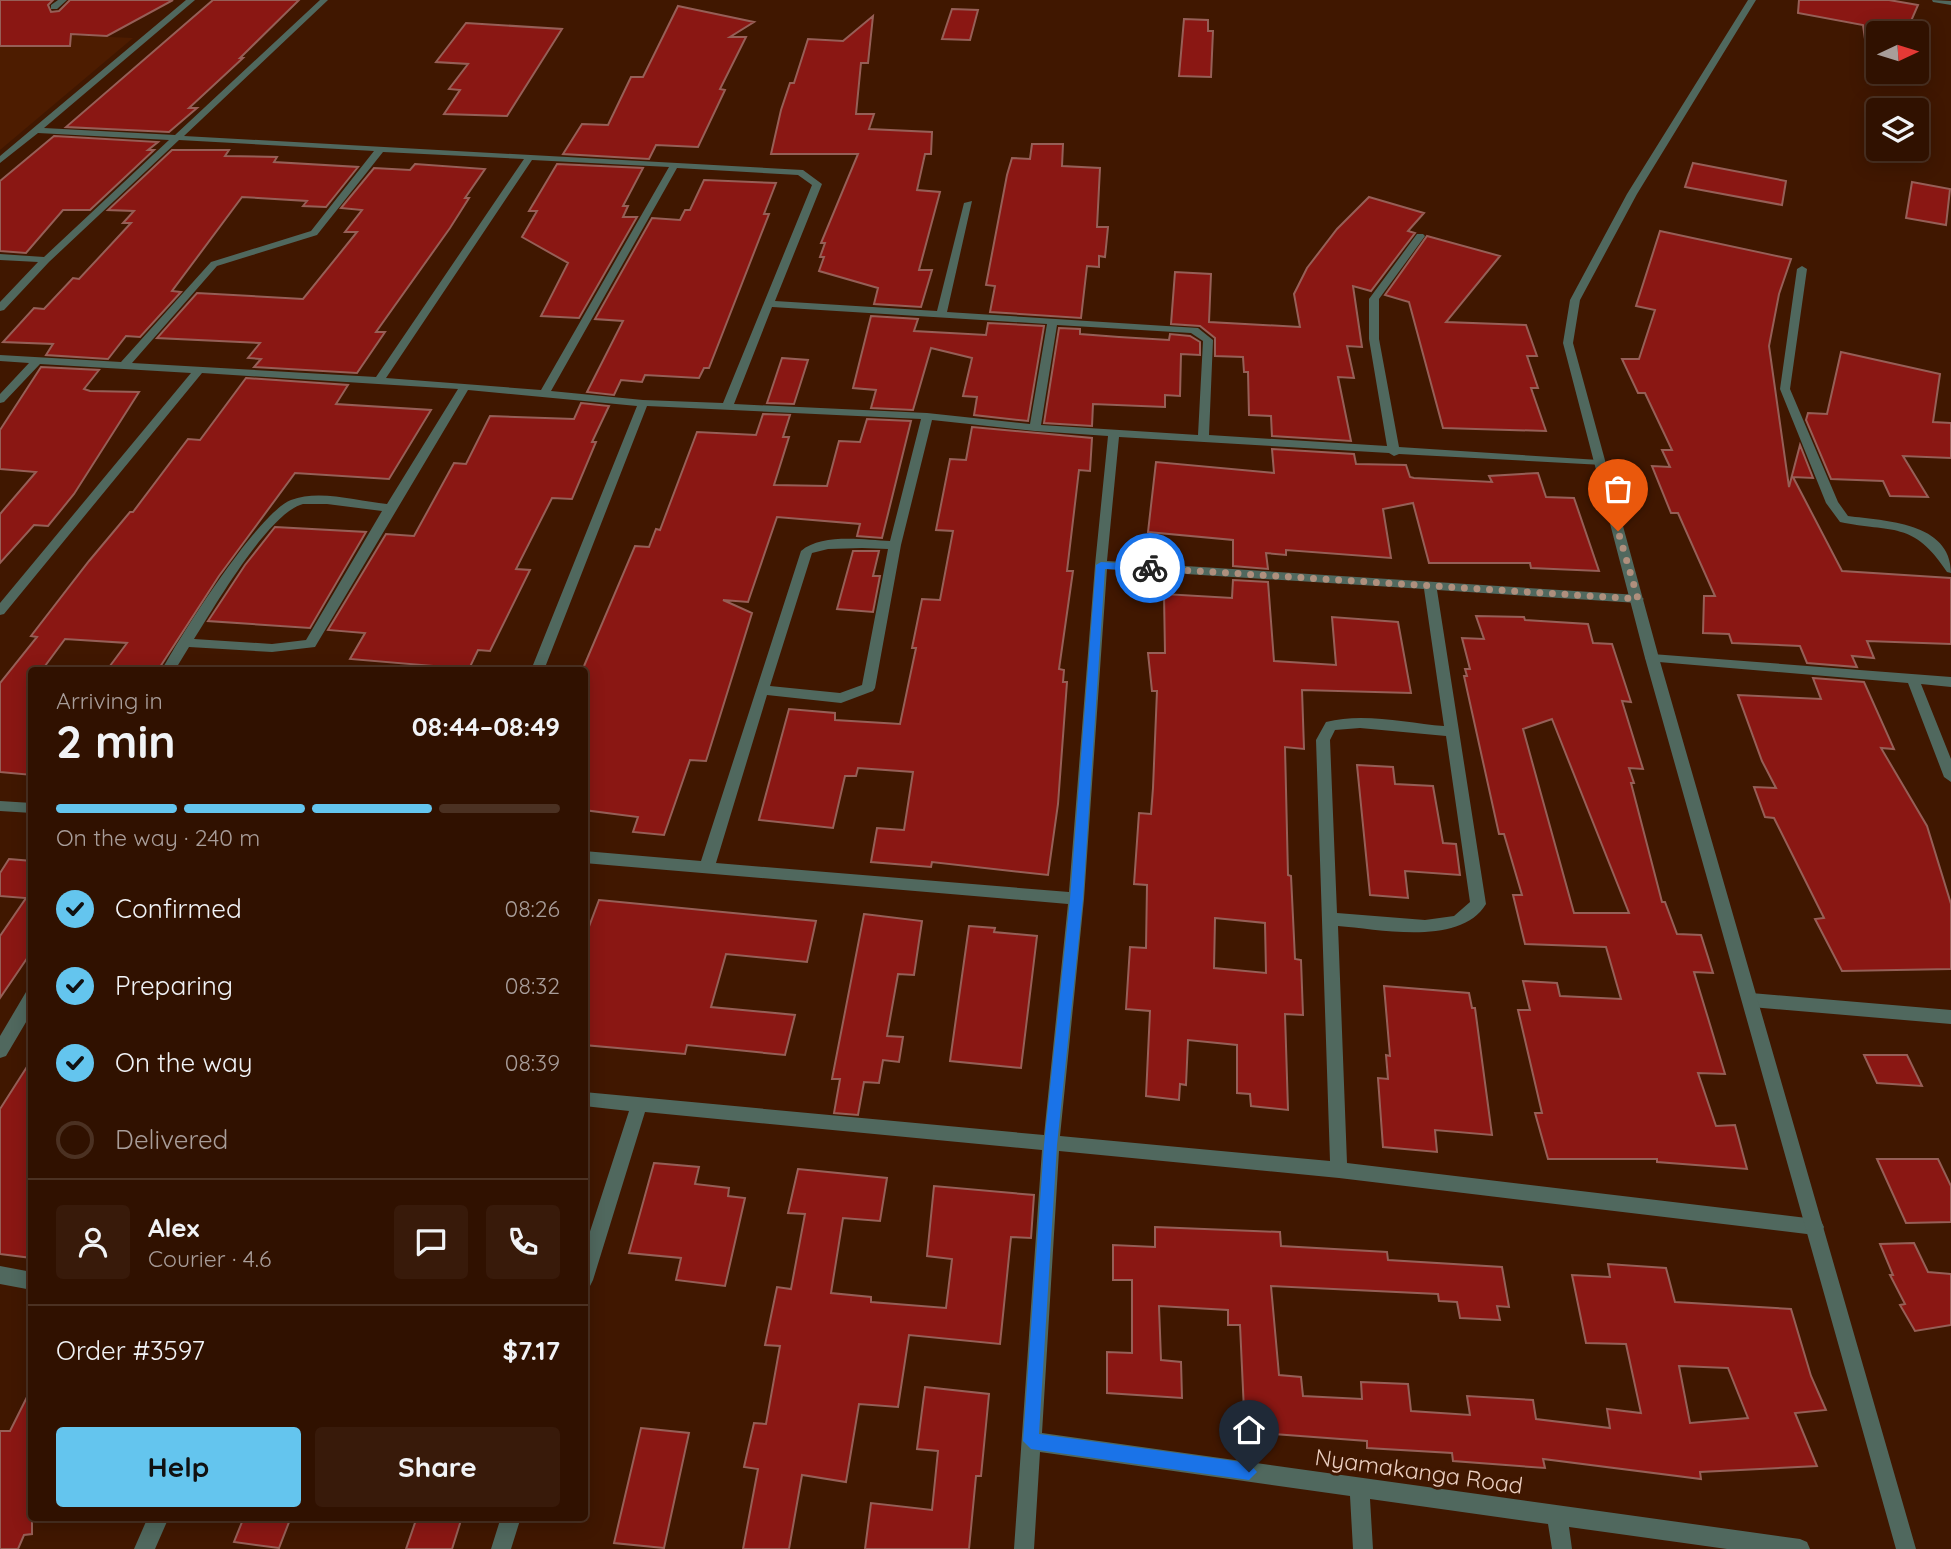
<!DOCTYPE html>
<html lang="en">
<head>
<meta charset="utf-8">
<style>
	:root { --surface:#301100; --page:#381a0a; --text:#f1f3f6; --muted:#a89d99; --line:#4b3122; --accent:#64c5ee }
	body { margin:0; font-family:Quicksand,sans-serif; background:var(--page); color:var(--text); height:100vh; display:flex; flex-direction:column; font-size:26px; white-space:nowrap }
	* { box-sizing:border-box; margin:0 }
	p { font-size:23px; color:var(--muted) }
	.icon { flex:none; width:38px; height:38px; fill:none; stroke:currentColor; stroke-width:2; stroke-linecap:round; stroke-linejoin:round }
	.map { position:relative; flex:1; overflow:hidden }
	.panel { position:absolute; left:28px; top:667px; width:560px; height:854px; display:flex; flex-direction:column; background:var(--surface); border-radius:7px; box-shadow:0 4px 18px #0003,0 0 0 2px var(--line) }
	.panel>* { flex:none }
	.needle { width:46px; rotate:86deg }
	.controls { position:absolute; left:1866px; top:21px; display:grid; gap:14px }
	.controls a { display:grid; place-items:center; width:63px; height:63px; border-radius:7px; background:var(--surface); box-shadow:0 4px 18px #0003,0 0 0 2px var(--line); font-size:35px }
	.pin { position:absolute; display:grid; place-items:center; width:60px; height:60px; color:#fff; margin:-72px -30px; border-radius:50% 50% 50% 0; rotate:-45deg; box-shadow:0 0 7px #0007 }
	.pin .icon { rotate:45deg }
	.courier { position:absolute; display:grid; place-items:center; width:70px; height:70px; margin:-35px; border:5px solid #1a73e8; border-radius:50%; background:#fff; color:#222; box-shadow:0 2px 9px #0007 }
	.summary em { font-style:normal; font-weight:700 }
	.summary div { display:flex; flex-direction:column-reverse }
	.summary { display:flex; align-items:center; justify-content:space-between; height:119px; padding:0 28px }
	h1 { font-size:46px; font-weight:700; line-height:52px }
	.bar { display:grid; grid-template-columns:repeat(4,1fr); gap:10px 7px; align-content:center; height:84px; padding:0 28px }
	.bar i { height:9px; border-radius:5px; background:var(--line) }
	.bar .selected { background:var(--accent) }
	.bar p { grid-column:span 4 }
	.line { display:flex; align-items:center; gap:18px; padding:0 28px; border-top:2px solid var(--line) }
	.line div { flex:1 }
	.round { display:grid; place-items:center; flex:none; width:74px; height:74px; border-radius:7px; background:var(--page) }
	ol { padding:0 28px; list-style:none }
	li { display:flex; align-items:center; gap:21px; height:77px }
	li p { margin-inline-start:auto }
	li .icon { padding:7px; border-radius:50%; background:var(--accent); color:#111; stroke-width:4 }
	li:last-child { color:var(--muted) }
	li i { width:38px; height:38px; border:4px solid var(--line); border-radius:50% }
	.primary-button { display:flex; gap:14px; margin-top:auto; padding:14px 28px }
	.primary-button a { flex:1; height:80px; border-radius:7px; background:var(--accent); color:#111; font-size:28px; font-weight:700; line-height:80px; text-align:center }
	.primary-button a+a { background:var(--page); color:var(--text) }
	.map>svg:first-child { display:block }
	.built { fill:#4d1c00 }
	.building { fill:#8a1713; stroke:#965f57; stroke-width:2; fill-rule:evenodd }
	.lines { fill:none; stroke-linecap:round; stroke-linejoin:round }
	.minor { fill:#50685e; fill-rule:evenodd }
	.tertiary { fill:#50685e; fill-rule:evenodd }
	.route { fill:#1a73e8 }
	.done { stroke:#af8f7d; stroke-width:7; stroke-dasharray:0 12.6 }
	.labels { text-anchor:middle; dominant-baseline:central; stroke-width:6; stroke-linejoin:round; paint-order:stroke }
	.near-street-label { font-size:23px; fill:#ebcfc1; stroke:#401700 }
</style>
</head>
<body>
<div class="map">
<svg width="1951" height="1549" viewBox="0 0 1951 1549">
	<rect width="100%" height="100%" fill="#401700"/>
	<path class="built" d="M0 32 133 38 0 150Z"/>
	<path class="building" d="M0 0H53L48 5 51 12 59 11 70 0H173L107 36 71 34 70 46H0Z
		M213 0H299L240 58H243L189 108H197L169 132 66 127Z
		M1799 0H1889L1918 5 1911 21 1914 33H1878V40L1865 39 1863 25 1798 13Z
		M678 6 754 22 730 37H746L720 89 725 90 698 147 656 145 649 159 563 154 582 124 608 125 631 77H643Z
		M952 9 978 10 970 40 942 39Z
		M873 16 868 63H861L856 114H874L869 129 932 132 931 154H925L917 190 940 192 919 270H932L921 307 874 304 878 288 819 271 824 257H820L825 243H821L858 154H771L781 110 790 83H794L808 39 843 41Z
		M1184 19 1208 20V31H1213L1211 77 1179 76Z
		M466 23 562 29 507 116 444 114 460 90 449 89 468 64 436 62Z
		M54 136 158 142 148 150H154L90 210H63L26 253 0 251V181Z
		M1032 144H1063L1062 166 1100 168 1097 227H1108L1105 257 1099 256V267L1087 266 1081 318 990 312 995 286 986 285 1007 175 1012 158 1030 159Z
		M172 150H229L225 156 277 157 274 162 358 167 326 207 303 206 307 201 242 197 172 291 181 292 140 337 126 336 108 359 46 355 53 344 3 342 34 308 44 309 73 278 79 279 131 223H123L134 211 108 210Z
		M1693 163 1786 181 1782 205 1685 187Z
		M415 164 485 169 465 198H469L450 228 376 332H385L357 373 254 367 261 359 248 358 260 343 157 338 197 293 303 299 357 232H345L362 210 341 208 374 168 410 170Z
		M557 164 643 168 623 206H628L623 217H637L579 318 541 316 568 263 522 237 537 211H529Z
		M704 180 776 183 764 214H769L709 368H704L699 378 645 375 642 382 621 380 614 395 587 392 623 321 595 319 652 218 680 220 685 210H690Z
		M1912 182 1950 189 1946 225 1906 218Z
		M1369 197 1424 213 1408 231 1415 233 1371 291 1353 286 1362 347 1347 346 1354 378 1338 377 1351 441 1272 436 1271 416 1249 415 1248 372H1244L1243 357 1215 356V338L1200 326 1171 324 1175 272 1211 274 1209 322 1300 327 1294 294 1307 268 1337 229Z
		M1660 231 1791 259 1779 294 1769 346 1789 487 1800 445 1813 478 1793 477 1842 571 1951 578V644L1867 641 1874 658 1852 656 1857 667 1807 663 1800 646 1732 643 1729 634 1703 633 1704 596H1715L1678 513H1671L1652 466 1670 467 1662 450H1672L1645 393H1638L1622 359H1639L1655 310 1636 306Z
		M1427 236 1500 256 1446 322 1526 325 1537 356H1527L1538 388H1531L1546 431 1443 428 1409 302 1385 295Z
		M871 316 918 319 914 331 986 335 988 323 1044 326 1028 421 974 415 977 397 963 396 972 358 931 348 913 410 871 408 876 390 853 388Z
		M1059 328 1080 329V334L1119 337 1169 340 1170 334 1190 336 1200 342V355L1181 354 1180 396 1165 395V407L1093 404 1092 426 1044 423Z
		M1841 352 1940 374 1933 422 1951 423V458L1903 456 1928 497 1890 496 1883 481 1831 479 1806 420 1808 413 1827 414Z
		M782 358 808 360 794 404 767 403Z
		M41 367 99 370 84 389 90 391 139 392 74 494 48 526 34 525 0 563V514L36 472 0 469V430Z
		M246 378 348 385 336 404 431 410 389 479 295 473 219 576 158 670H107L127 643 65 639 42 670H32V775L0 772V683L37 637 31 636 89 561 130 512H133L188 439 200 440Z
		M581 403 609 406 592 442H596L572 499 552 498 516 569 530 570 490 651 478 650 469 669 350 659 365 633 328 630 386 534 414 536 454 463 466 464 490 416 574 419Z
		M763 414 790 415 783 437H789L774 485 827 486 839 441 860 442 867 419 911 421 882 538 857 536 860 524 777 517 748 602 723 600 752 613 706 761 690 760 664 835 633 832 638 817 584 810V666L635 546 649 547 656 529 660 530 697 432 756 435Z
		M972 427 1092 438 1090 471 1079 470 1067 571H1073L1059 669 1064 670 1063 682H1067L1058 804 1048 875 932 862 931 867 871 862 877 828 904 830 913 772 858 768 856 776H845L833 828 759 820 789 709 835 713V720L900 724 916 648H912L922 599 940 600 953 531 936 530 950 459 966 460Z
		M1272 449 1354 454 1356 464 1406 465 1410 477 1414 478 1492 482 1489 476 1538 473 1546 497 1574 498 1599 571 1531 568 1530 563H1429L1413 503 1383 509 1391 558 1286 550V555L1266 553 1268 569 1233 566V540L1148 532 1156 462 1274 473Z
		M275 527 366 532 310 628 208 621 245 565Z
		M853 551H879L873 576H880L873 612 837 609Z
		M1233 580 1268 582 1274 661 1336 665 1332 617 1398 622 1411 693 1302 690 1304 749 1285 747 1288 875 1291 876 1295 959 1301 960 1303 1015 1285 1014 1288 1110 1251 1106 1250 1094 1237 1093V1045L1188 1040 1186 1085 1180 1084 1179 1100 1146 1096 1150 1011 1126 1009 1130 947 1146 948 1147 885 1134 884 1139 813 1151 814 1153 788 1157 691H1152L1148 653H1165L1164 594 1232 598ZM1215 918 1265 923 1266 973 1214 968Z
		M1476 616 1524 617 1525 620 1588 624 1593 643 1612 644 1631 702 1622 701 1643 769 1629 768 1634 783H1631L1662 902H1665L1677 934 1701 935 1713 973 1694 972 1725 1074 1698 1073 1716 1126 1735 1125 1747 1169 1657 1162V1159H1548L1535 1113H1542L1518 1010H1530L1523 981 1557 983 1560 996 1621 999 1606 947 1525 944 1513 895H1522L1504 834H1499L1464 676H1467L1465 669H1470L1462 638 1484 639ZM1552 719 1629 913H1574L1523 729Z
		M1813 678 1864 682 1894 749 1881 748 1927 826 1951 904V969L1842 971 1815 919 1824 918 1774 818 1765 817 1754 787 1776 788 1762 761 1738 695 1821 699Z
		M1357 765 1393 767 1395 784 1433 786 1443 843 1456 844 1460 875 1405 871 1408 898 1370 895Z
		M9 859 32 861V951L0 998V936L26 898 0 896V873Z
		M599 900 816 921 807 962 726 954 711 1007 795 1015 785 1055 687 1045 685 1054 584 1045V940Z
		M864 914 922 921 914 975 898 974 887 1036 903 1037 899 1062 883 1060 879 1083 864 1082 858 1115 834 1113 840 1079H832Z
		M969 926 995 928 994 932 1037 936 1021 1068 950 1061Z
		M1384 986 1469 993 1472 1008H1475L1492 1135 1435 1130 1437 1152 1383 1147 1378 1078 1388 1079 1386 1055 1390 1056Z
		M1864 1055H1907L1922 1086 1877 1083Z
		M32 1059V1258L0 1254V1109Z
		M1877 1159H1938L1951 1186V1222L1906 1223Z
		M654 1163 699 1167 695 1184 729 1188 728 1196 745 1198 725 1286 676 1280 681 1258 629 1253Z
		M798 1169 887 1178 880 1221 843 1218 831 1293 871 1297V1302L946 1308 952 1259 927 1256 934 1186 1034 1195 1031 1238 1011 1237 1000 1344 909 1335 898 1407 859 1404 846 1482 802 1475 789 1549H743L758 1469 744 1467 754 1423 766 1424 780 1346 765 1345 777 1287 791 1289 805 1214 788 1213Z
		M1155 1227 1280 1232 1281 1246 1387 1252 1388 1260 1502 1267 1509 1307 1497 1306 1500 1320 1460 1318 1457 1302 1439 1301 1438 1294 1271 1286 1279 1375 1301 1377 1303 1396 1362 1399 1361 1382 1408 1384 1411 1411 1470 1415 1467 1396 1533 1400 1536 1419 1610 1428 1607 1409 1641 1413 1626 1344 1586 1343 1572 1275 1610 1277 1608 1264 1666 1268 1675 1302 1791 1309 1811 1376 1826 1410 1795 1413 1817 1466 1700 1472 1701 1479 1543 1459 1545 1468 1453 1461 1452 1453 1367 1448V1441L1245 1432 1240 1325H1228V1310L1159 1306 1161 1360 1181 1362 1182 1398 1107 1393V1352L1132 1353V1280H1113V1245L1155 1247ZM1679 1366 1728 1368 1748 1418 1690 1423Z
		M1914 1243 1928 1272 1951 1274V1325L1915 1331 1900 1305 1905 1304 1890 1275H1893L1880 1244Z
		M32 1387V1534L24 1535 18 1549H0V1431H10Z
		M925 1387 989 1394 981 1476H976L969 1549H865L871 1503 932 1510 938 1451 917 1449Z
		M641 1428 689 1433 664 1548 614 1543Z
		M244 1517H291L279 1548 234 1542Z
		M417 1517H462L452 1549H406Z"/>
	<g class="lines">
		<path class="minor" d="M58 0H67L57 9H51V5Z
			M186 0H195L44 128 175 135 320 0H328L184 136 803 170 822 184 775 301 937 311 964 203 972 201 947 312 1198 328 1213 340 1209 435 1387 446 1369 339V299L1417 234H1423L1425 236 1379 299V339L1399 447 1599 460 1605 463 1603 465 1399 454 1394 456 1389 453 1119 437 1107 561 1638 595 1644 599 1638 603 1437 590 1486 904C1460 947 1379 929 1338 926L1347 1163 1815 1219 1821 1221 1824 1227 1821 1233 1815 1235 1339 1178 1059 1151 1042 1433 1800 1539 1807 1542 1810 1549H1727L1569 1527 1572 1549H1552L1548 1524 1370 1499 1373 1549H1353L1350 1496 1040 1452 1034 1549H1014L1042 1150 645 1112 593 1280 590 1286 584 1289V1250L629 1111 584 1106V1092L1044 1135 1068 904 584 863V851L701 861 801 551C822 533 864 540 890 541L921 419 647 406 544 670H531L637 406 468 390 315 647 272 652 189 647 175 670H162C180 636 258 513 291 500 319 489 357 501 387 504L458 389 202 373 4 614 0 615V603L191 373 40 364 4 402 0 403V394L29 363 0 361V355L121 362 211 262 311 231 374 151 179 140 49 262 4 310 0 311V302L38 262 0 260V254L44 257 169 140 38 133 0 163V156ZM383 152 524 159 376 377 132 363 217 266 317 235ZM532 160 669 167 541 390 386 378ZM677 168 798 175 812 185 723 403 643 400 551 391ZM772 307 1047 324 1030 424 927 413 734 404ZM1057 325 1191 333 1203 341 1198 435 1041 425ZM932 420 1035 431 1108 436 1095 565 1069 892 716 863 767 695 841 703 873 691 875 688 901 545ZM303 504H327L382 511 306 640 272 644 194 639C214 608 268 513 303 504ZM862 548 888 549 862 685 840 693 770 686 812 553 828 549ZM1107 569 1424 589 1444 726C1407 723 1363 712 1326 722L1316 740 1330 1161 1060 1136 1084 899ZM1360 728 1446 736 1470 902 1454 916 1425 920 1337 913 1330 740 1335 730Z
			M1932 0 1951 1V5L1933 2Z
			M1802 266 1807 269 1790 389 1838 502 1848 516C1885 521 1951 522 1951 573L1947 572C1913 520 1892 533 1840 522L1826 503 1780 389 1797 269Z
			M1652 654 1951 677V687L1921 684 1951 759V782L1944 777 1908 683 1647 661 1645 658 1647 655Z
			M0 801 32 803V813L0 811Z
			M32 991V1012L6 1056 0 1058V1036L26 992Z
			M1751 993 1951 1010V1024L1751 1007 1745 1005 1743 1000 1745 995Z
			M0 1266 32 1272V1290L0 1284Z
			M148 1517H169L155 1549H134Z
			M501 1517H521L511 1549H491Z"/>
		<path class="tertiary" d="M1748 0H1756L1637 194 1580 300 1573 343 1659 658 1916 1549H1896L1645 658 1563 343 1570 300 1627 194Z"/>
	</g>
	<path class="route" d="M1101 562 1150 565 1155 568 1150 571 1105 569 1083 899 1057 1145 1039 1434 1249 1463 1257 1472 1249 1480 1031 1449 1023 1441 1044 1145 1070 899 1096 565Z"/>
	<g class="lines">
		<path class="done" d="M1150 568 1638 599 1618 531"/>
	</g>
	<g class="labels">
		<g class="near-street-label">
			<text transform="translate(1419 1471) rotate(8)">Nyamakanga Road</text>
		</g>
	</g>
</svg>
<div class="controls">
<a><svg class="needle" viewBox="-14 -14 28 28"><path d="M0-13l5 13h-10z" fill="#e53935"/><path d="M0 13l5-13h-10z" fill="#a89d99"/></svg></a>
<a><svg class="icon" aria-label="layers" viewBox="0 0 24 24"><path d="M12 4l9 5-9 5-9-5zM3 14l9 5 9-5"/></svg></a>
</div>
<div class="pin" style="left:1618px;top:531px;background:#ea580c"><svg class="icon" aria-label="bag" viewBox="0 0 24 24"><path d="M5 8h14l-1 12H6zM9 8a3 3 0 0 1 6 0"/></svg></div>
<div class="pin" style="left:1249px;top:1472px;background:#1f2937"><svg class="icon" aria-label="home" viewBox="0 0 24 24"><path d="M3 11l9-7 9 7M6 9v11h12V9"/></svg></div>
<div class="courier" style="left:1150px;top:568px"><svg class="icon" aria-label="bike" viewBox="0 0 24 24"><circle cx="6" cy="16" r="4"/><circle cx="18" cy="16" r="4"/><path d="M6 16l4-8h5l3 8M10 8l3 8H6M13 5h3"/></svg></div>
<section class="panel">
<div class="summary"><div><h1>2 min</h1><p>Arriving in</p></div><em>08:44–08:49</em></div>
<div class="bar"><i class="selected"></i><i class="selected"></i><i class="selected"></i><i></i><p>On the way · 240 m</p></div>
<ol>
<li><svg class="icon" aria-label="check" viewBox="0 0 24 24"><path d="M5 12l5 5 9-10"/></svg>Confirmed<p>08:26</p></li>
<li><svg class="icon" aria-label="check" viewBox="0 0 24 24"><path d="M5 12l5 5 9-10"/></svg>Preparing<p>08:32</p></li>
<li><svg class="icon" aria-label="check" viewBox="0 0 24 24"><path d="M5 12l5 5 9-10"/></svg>On the way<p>08:39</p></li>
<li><i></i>Delivered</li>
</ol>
<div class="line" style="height:126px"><a class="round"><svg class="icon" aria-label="person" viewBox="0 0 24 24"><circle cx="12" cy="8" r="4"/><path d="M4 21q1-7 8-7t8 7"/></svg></a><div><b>Alex</b><p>Courier · 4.6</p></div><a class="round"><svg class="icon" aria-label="chat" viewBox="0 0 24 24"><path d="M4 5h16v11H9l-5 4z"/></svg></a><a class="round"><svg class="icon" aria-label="phone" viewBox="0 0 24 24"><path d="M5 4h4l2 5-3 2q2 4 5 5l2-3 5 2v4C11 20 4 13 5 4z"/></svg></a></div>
<div class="line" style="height:91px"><div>Order #3597</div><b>$7.17</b></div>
<div class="primary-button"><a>Help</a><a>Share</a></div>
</section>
</div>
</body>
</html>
